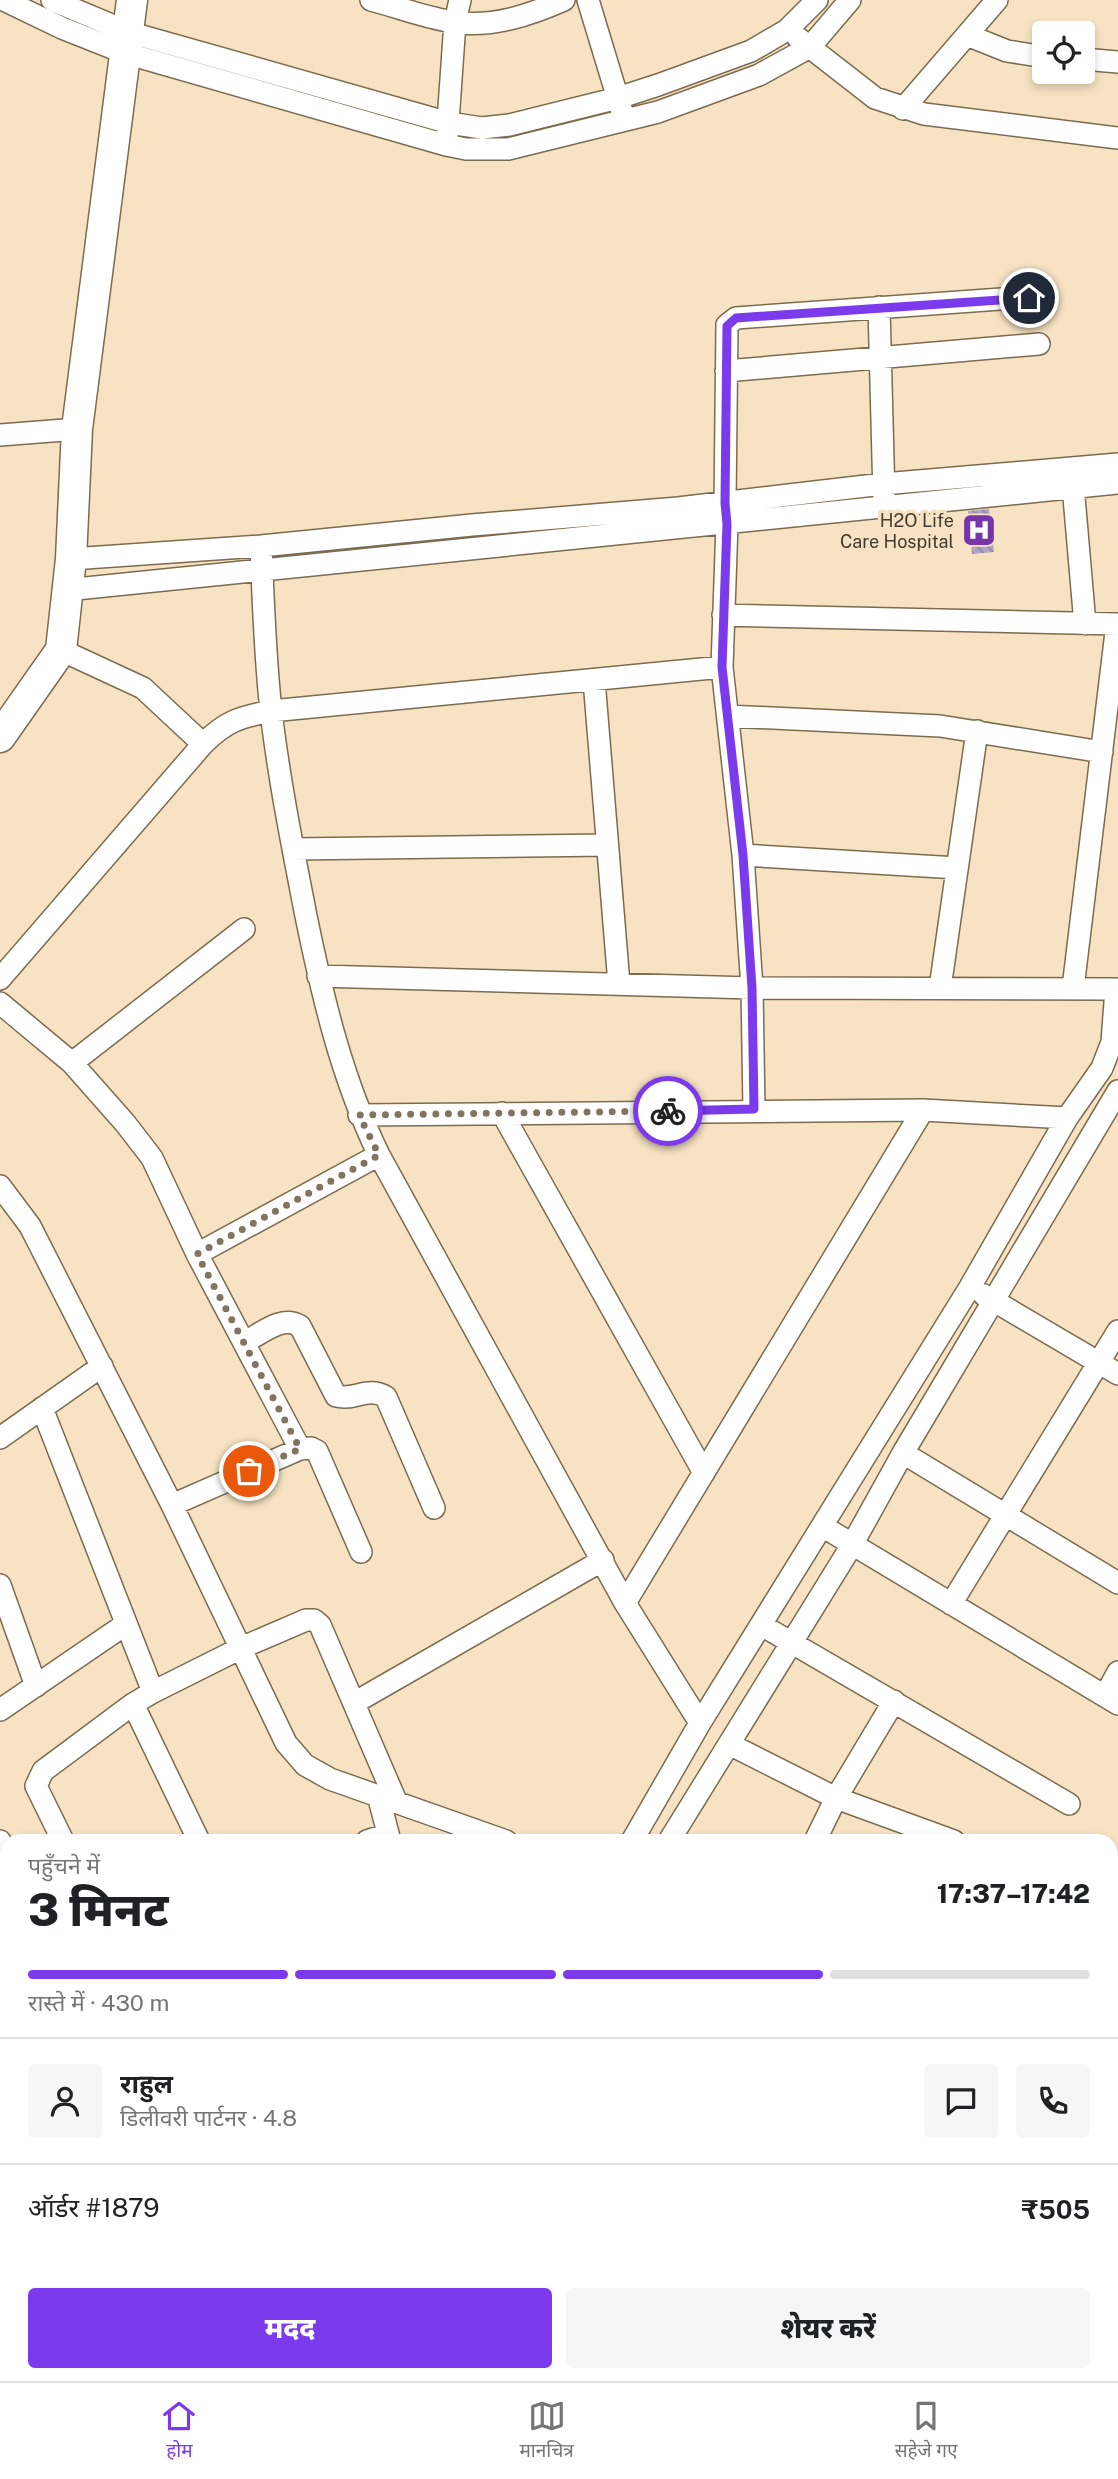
<!DOCTYPE html>
<html lang="hi">
<head>
<meta charset="utf-8">
<style>
	:root { --surface:#fff; --page:#f6f6f6; --text:#202124; --muted:#757577; --line:#e0e0e0; --accent:#7c3aed }
	body { margin:0; font-family:"Public Sans","Noto Sans Devanagari",sans-serif; background:var(--page); color:var(--text); height:100vh; display:flex; flex-direction:column; font-size:26px; white-space:nowrap }
	* { box-sizing:border-box; margin:0 }
	p { font-size:23px; color:var(--muted) }
	.icon { flex:none; width:38px; height:38px; fill:none; stroke:currentColor; stroke-width:2; stroke-linecap:round; stroke-linejoin:round }
	.map { position:relative; flex:1; overflow:hidden }
	.drawer { position:absolute; left:0px; top:1834px; width:1118px; height:548px; display:flex; flex-direction:column; background:var(--surface); border-radius:21px 21px 0 0; box-shadow:0 4px 10px #0003 }
	.drawer>* { flex:none }
	.fabs { position:absolute; left:1032px; top:21px; display:grid; gap:14px }
	.fabs a { display:grid; place-items:center; width:63px; height:63px; border-radius:7px; background:var(--surface); box-shadow:0 4px 10px #0003; font-size:35px }
	.pin { position:absolute; display:grid; place-items:center; width:60px; height:60px; color:#fff; margin:-30px; border:4px solid #fff; border-radius:50%; box-shadow:0 2px 7px #0007 }
	.courier { position:absolute; display:grid; place-items:center; width:70px; height:70px; margin:-35px; border:5px solid #7c3aed; border-radius:50%; background:#fff; color:#222; box-shadow:0 2px 9px #0007 }
	.head em { font-style:normal; font-weight:800 }
	.head div { display:flex; flex-direction:column-reverse }
	.head { display:flex; align-items:center; justify-content:space-between; height:119px; padding:0 28px }
	h1 { font-size:46px; font-weight:800; line-height:52px }
	.bar { display:grid; grid-template-columns:repeat(4,1fr); gap:10px 7px; align-content:center; height:84px; padding:0 28px }
	.bar i { height:9px; border-radius:5px; background:var(--line) }
	.bar .selected { background:var(--accent) }
	.bar p { grid-column:span 4 }
	.line { display:flex; align-items:center; gap:18px; padding:0 28px; border-top:2px solid var(--line) }
	.line div { flex:1 }
	.round { display:grid; place-items:center; flex:none; width:74px; height:74px; border-radius:7px; background:var(--page) }
	.button { display:flex; gap:14px; margin-top:auto; padding:14px 28px }
	.button a { flex:1; height:80px; border-radius:7px; background:var(--accent); color:#fff; font-size:28px; font-weight:800; line-height:80px; text-align:center }
	.button a+a { background:var(--page); color:var(--text) }
	.tabs { display:flex; justify-content:space-around; align-items:center; height:98px; border-top:2px solid var(--line); background:var(--surface); font-size:19px; color:var(--muted) }
	.tabs a { display:grid; justify-items:center; gap:4px }
	.tabs .selected { color:var(--accent) }
	.map>svg:first-child { display:block }
	.building { fill:url(#building-back-hatch) }
	.lines { fill:none; stroke-linecap:round; stroke-linejoin:round }
	.street-casing { stroke:#7c6b4e; stroke-width:24 }
	.secondary-casing { stroke:#7c6b4e; stroke-width:33 }
	.street { stroke:#fff; stroke-width:21 }
	.secondary { stroke:#fff; stroke-width:30 }
	.done { stroke:#817562; stroke-width:7; stroke-dasharray:0 12.6 }
	.route { stroke:#7c3aed; stroke-width:9 }
	.labels { text-anchor:middle; dominant-baseline:central; stroke-width:7; stroke-linejoin:round; paint-order:stroke }
	.poi-label { font-size:18px; fill:#423a2d; stroke:#f7e3c3; text-anchor:end }
</style>
</head>
<body>
<div class="map">
<svg width="1118" height="2381" viewBox="0 0 1118 2381">
	<defs>
		<pattern id="building-back-hatch" width="6" height="6" patternUnits="userSpaceOnUse" patternTransform="scale(1.75)"><rect width="6" height="6" fill="#b2a4c3"/><path d="M-1 5l2 2M0 0l6 6M5-1l2 2" fill="none" stroke="#92879f"/></pattern>
	</defs>
	<rect width="100%" height="100%" fill="#f7e3c3"/>
	<path class="building" d="M989 509 994 552 972 554 968 511Z"/>
	<g class="lines">
		<g class="street-casing">
			<path id="street" d="M4 0 62 28 125 53 446 145 466 149H508L658 112 759 75 810 47 850 0
				M52 0 128 32 449 123 482 128 509 125 618 98 658 85 751 51 787 30 817 0
				M371 0C398 7 426 18 454 22 492 28 530 15 564 0
				M588 0 622 112
				M967 35 1007 51 1045 57
				M798 38 875 98 924 114 1118 138
				M1083 59 1118 62
				M903 109 997 0
				M447 136 455 22 460 0
				M879 307 884 497
				M726 371 1039 344
				M0 435 77 429
				M1072 474 1085 624
				M261 546C263 601 265 657 271 711 279 780 293 849 306 916 323 999 342 1079 379 1155L625 1603 700 1723
				M71 559 261 546 472 525 678 508 883 484 1118 464
				M66 590 1118 483
				M723 615 1118 624
				M61 650 143 688 203 744
				M594 680 619 984
				M728 716 940 726 1102 752
				M293 849 607 845
				M743 855 957 868
				M318 976 752 988 1118 989
				M0 979 203 744C226 721 240 717 271 711L722 667
				M940 988 977 731
				M1073 988 1117 624
				M0 1003 72 1063 125 1123 152 1158 197 1254 300 1449
				M72 1063 244 929
				M754 1109 752 988 743 855 722 667 727 524 725 503 727 325 736 318 1029 297
				M502 1113 704 1473
				M359 1115 923 1110 1067 1118
				M0 1186 30 1226 172 1505 286 1743 305 1765 330 1779 506 1841
				M197 1254 379 1155
				M984 1295 1118 1374
				M245 1342C262 1333 282 1315 300 1326L336 1396C354 1401 368 1386 386 1397L434 1508
				M42 1408 153 1692
				M0 1438 102 1366
				M903 1453 1118 1583
				M172 1505 300 1449 311 1448 317 1451 361 1552
				M822 1526 1118 1704
				M0 1585 36 1686
				M625 1603 923 1110
				M951 1604 1118 1331
				M763 1626 1069 1804
				M1105 1696 1118 1672
				M354 1703 603 1560
				M133 1704 199 1841
				M0 1710 126 1624
				M729 1744 836 1798 954 1841
				M378 1795 390 1841
				M0 1841 7 1853
				M63 1841 36 1786 43 1771 133 1704 153 1692 241 1648 306 1620H314L320 1625 396 1801
				M367 1841 388 1834
				M632 1841 700 1723 970 1287 1067 1118 1102 1068 1112 1042 1116 989
				M669 1841 852 1545 903 1453 1118 1091
				M815 1841 836 1798 894 1701
				M1111 1892 1118 1894
				M0 1974 7 1969
				M1111 1999 1118 1984
				M1111 2053 1118 2056
				M0 2084 7 2103
				M0 2222 7 2219
				M1111 2283 1118 2268
				M0 2344 7 2342
				M1111 2364 1118 2350
				M93 2375 95 2381
				M673 2375 674 2381
				M926 2375 928 2381
				M201 2381 221 2375
				M517 2381 535 2375
				M1069 2381 1071 2375"/>
		</g>
		<g class="secondary-casing">
			<path id="secondary" d="M0 737 61 650 71 559 77 429 132 0"/>
		</g>
		<use href="#street" class="street"/>
		<use href="#secondary" class="secondary"/>
	</g>
	<g class="lines">
		<path class="done" d="M249 1471 300 1449 197 1254 379 1155 359 1115 668 1111"/>
		<path class="route" d="M668 1111 754 1109 752 988 743 855 722 667 727 524 725 503 727 326 736 318 1029 298"/>
	</g>
	<defs>
		<g id="hospital-square" transform="scale(1.75)"><rect x="-9" y="-9" width="18" height="18" rx="4" fill="#7635a9" stroke="#f7e3c3"/><path d="M-5-5h3v3.5h4V-5h3V5h-3V1.5h-4V5h-3Z" fill="#fff"/></g>
	</defs>
	<g fill-rule="evenodd">
		<use href="#hospital-square" x="979" y="530"/>
	</g>
	<g class="labels">
		<g class="poi-label">
			<text x="954" y="520">H2O Life<tspan x="954" dy="21">Care Hospital</tspan></text>
		</g>
	</g>
</svg>
<div class="fabs">
<a><svg class="icon" aria-label="locate" viewBox="0 0 24 24"><circle cx="12" cy="12" r="6"/><path d="M12 2v4M12 18v4M2 12h4M18 12h4"/></svg></a>
</div>
<div class="pin" style="left:249px;top:1471px;background:#ea580c"><svg class="icon" aria-label="bag" viewBox="0 0 24 24"><path d="M5 8h14l-1 12H6zM9 8a3 3 0 0 1 6 0"/></svg></div>
<div class="pin" style="left:1029px;top:298px;background:#1f2937"><svg class="icon" aria-label="home" viewBox="0 0 24 24"><path d="M3 11l9-7 9 7M6 9v11h12V9"/></svg></div>
<div class="courier" style="left:668px;top:1111px"><svg class="icon" aria-label="bike" viewBox="0 0 24 24"><circle cx="6" cy="16" r="4"/><circle cx="18" cy="16" r="4"/><path d="M6 16l4-8h5l3 8M10 8l3 8H6M13 5h3"/></svg></div>
<section class="drawer">
<div class="head"><div><h1>3 मिनट</h1><p>पहुँचने में</p></div><em>17:37–17:42</em></div>
<div class="bar"><i class="selected"></i><i class="selected"></i><i class="selected"></i><i></i><p>रास्ते में · 430 m</p></div>
<div class="line" style="height:126px"><a class="round"><svg class="icon" aria-label="person" viewBox="0 0 24 24"><circle cx="12" cy="8" r="4"/><path d="M4 21q1-7 8-7t8 7"/></svg></a><div><b>राहुल</b><p>डिलीवरी पार्टनर · 4.8</p></div><a class="round"><svg class="icon" aria-label="chat" viewBox="0 0 24 24"><path d="M4 5h16v11H9l-5 4z"/></svg></a><a class="round"><svg class="icon" aria-label="phone" viewBox="0 0 24 24"><path d="M5 4h4l2 5-3 2q2 4 5 5l2-3 5 2v4C11 20 4 13 5 4z"/></svg></a></div>
<div class="line" style="height:91px"><div>ऑर्डर #1879</div><b>₹505</b></div>
<div class="button"><a>मदद</a><a>शेयर करें</a></div>
</section>
</div>
<nav class="tabs">
<a class="selected"><svg class="icon" aria-label="home" viewBox="0 0 24 24"><path d="M3 11l9-7 9 7M6 9v11h12V9"/></svg>होम</a>
<a><svg class="icon" aria-label="map" viewBox="0 0 24 24"><path d="M3 6l6-2 6 2 6-2v14l-6 2-6-2-6 2zM9 4v14M15 6v14"/></svg>मानचित्र</a>
<a><svg class="icon" aria-label="saved" viewBox="0 0 24 24"><path d="M7 4h10v16l-5-4-5 4z"/></svg>सहेजे गए</a>
</nav>
</body>
</html>
